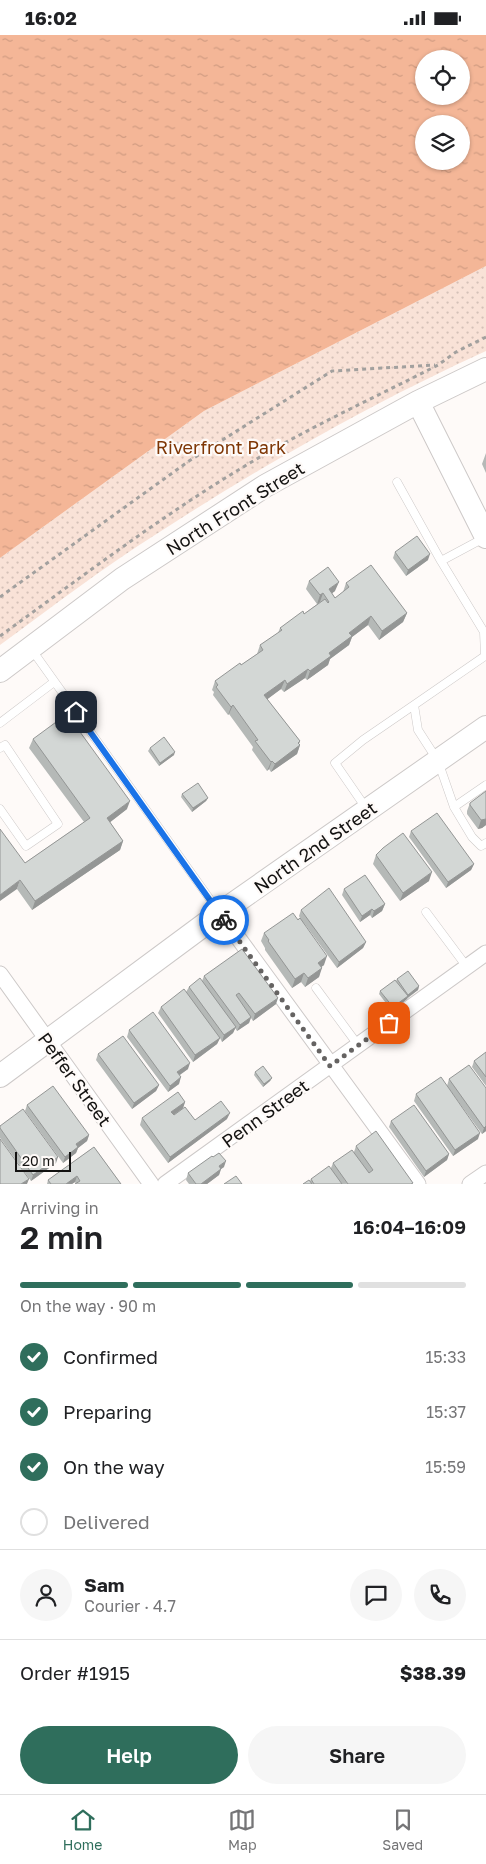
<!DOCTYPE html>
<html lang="en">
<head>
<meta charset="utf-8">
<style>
	:root { --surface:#fff; --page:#f6f6f6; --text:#202124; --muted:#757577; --line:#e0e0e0; --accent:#2f6e5c }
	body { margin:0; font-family:"Golos Text",sans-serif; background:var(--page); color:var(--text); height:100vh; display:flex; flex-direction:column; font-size:19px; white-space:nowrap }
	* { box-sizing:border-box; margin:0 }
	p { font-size:16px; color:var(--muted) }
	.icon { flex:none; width:28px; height:28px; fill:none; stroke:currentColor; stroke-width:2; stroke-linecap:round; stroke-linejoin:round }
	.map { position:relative; height:1149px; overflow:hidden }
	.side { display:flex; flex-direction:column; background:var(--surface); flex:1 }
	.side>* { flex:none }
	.buttons { position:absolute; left:415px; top:15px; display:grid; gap:10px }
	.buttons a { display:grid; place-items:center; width:55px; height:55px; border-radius:50%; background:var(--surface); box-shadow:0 1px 4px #0004; font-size:25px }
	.scale { position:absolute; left:15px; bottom:12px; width:56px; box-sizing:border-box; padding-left:5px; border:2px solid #131211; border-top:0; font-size:14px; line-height:18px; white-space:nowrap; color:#131211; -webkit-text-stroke:4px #fefaf8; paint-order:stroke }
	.pin { position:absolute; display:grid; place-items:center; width:42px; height:42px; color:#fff; margin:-21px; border-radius:10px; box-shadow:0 2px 8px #0006 }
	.courier { position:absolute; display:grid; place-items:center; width:50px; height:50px; margin:-25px; border:4px solid #1a73e8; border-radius:50%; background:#fff; color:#222; box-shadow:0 1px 6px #0007 }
	.summary em { font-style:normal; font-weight:600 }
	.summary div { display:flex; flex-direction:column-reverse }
	.summary { display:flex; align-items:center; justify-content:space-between; height:85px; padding:0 20px }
	h1 { font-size:32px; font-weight:600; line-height:38px }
	.bar { display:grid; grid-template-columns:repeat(4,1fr); gap:8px 5px; align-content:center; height:60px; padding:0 20px }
	.bar i { height:6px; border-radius:4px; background:var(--line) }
	.bar .active { background:var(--accent) }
	.bar p { grid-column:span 4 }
	.line { display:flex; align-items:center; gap:12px; padding:0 20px; border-top:1px solid var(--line) }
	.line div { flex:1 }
	.round { display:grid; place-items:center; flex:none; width:52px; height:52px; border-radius:26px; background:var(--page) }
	ol { padding:0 20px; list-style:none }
	li { display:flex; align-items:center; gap:15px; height:55px }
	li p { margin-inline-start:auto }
	li .icon { padding:5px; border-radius:50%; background:var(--accent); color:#fff; stroke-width:4 }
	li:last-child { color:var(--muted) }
	li i { width:28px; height:28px; border:2px solid var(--line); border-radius:50% }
	.action { display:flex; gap:10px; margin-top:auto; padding:10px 20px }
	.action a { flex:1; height:58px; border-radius:30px; background:var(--accent); color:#fff; font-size:20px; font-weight:600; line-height:58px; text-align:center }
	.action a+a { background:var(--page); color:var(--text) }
	.status { display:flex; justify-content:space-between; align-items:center; height:35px; padding:0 25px; background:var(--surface); direction:ltr }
	.status svg { height:14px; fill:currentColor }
	.tabs { display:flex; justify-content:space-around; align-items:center; height:70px; border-top:1px solid var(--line); background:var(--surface); font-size:14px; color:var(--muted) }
	.tabs a { display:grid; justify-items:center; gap:2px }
	.tabs .active { color:var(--accent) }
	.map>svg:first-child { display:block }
	.park { fill:url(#park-dots) }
	.water { fill:url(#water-ripples); fill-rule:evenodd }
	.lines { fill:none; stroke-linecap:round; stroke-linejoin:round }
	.lane-casing { stroke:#cdc9c8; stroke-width:9 }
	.street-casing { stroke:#cdc9c8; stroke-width:17 }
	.primary-casing { stroke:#cdc9c8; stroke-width:24 }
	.path { stroke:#a2a09e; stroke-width:3; stroke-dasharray:4 4; stroke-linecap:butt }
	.lane { stroke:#fff; stroke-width:8 }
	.street { stroke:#fff; stroke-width:15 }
	.primary { stroke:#fff; stroke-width:22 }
	.wall { fill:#b5b9b7 }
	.shaded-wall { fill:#949695 }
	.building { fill:#d3d7d5; stroke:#949695 }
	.done { stroke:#656362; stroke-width:5; stroke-dasharray:0 9 }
	.route { stroke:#1a73e8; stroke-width:6 }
	.labels { text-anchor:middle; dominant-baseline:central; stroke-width:4.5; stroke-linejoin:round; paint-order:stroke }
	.park-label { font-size:18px; fill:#7e3605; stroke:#fefaf8 }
	.street-label { font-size:18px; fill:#131211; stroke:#fefaf8 }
</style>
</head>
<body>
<div class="status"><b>16:02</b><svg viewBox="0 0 49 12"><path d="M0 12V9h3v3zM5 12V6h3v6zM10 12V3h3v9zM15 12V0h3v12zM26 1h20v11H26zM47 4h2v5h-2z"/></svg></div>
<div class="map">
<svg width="486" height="1149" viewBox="0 0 486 1149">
	<defs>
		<pattern id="park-dots" width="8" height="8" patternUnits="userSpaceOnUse" patternTransform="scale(1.25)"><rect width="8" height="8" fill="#f9e2d7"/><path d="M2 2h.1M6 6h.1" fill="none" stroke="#d5c1b8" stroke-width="1.8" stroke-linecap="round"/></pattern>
		<pattern id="water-ripples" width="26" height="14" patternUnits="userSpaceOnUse" patternTransform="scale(1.25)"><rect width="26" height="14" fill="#f4b697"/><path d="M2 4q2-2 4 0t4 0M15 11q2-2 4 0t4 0" fill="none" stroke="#d09b81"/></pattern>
	</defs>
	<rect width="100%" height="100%" fill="#fefaf8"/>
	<path class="park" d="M486 231V316C372 368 263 430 158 498 104 532 52 572 0 610V523L204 376Z"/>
	<path class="water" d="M0 0H486V231L204 376 0 523ZM424 24H461V61H424ZM424 89H461V126H424Z"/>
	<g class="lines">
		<g class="lane-casing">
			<path id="lane" d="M397 447 441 526 484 503
				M441 526 484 597 485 621 414 670 418 695 438 726 454 772 486 750
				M32 615 219 877
				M0 688 54 647
				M0 713 5 710 58 789 26 811 0 774
				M454 772 472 802 481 811 486 808
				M366 773 335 728 363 705 414 670
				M426 877 467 932
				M316 953 358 1010"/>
		</g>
		<g class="street-casing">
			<path id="street" d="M220 878 418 1149
				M0 939 151 1149
				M165 1149 486 918
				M470 1149 486 1138"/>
		</g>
		<g class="primary-casing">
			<path id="primary" d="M418 367 486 502
				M0 636 122 544 265 451 418 367 486 334
				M0 1041 220 878 486 692"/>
		</g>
		<path class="path" d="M0 562 189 426 332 336 435 330
			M0 601C79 544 157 484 240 434 303 395 372 364 438 330L456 317 486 302"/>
		<use href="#lane" class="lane"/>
		<use href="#street" class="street"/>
		<use href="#primary" class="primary"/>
	</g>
	<path class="wall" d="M486 418V438L482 429Z
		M395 517 428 525 406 541 393 523Z
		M309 546 335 556 332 558 335 563 343 557 346 548 407 578 403 587 379 605 368 590 352 602 349 610 330 624 328 630 307 645 305 643 284 657 281 654 267 664 300 706 299 709 300 710 297 719 271 737 269 734 267 736 252 715 253 712 229 679 228 680 213 660 214 657 212 655 215 646 241 630 257 619 260 610 278 598 280 593 304 579 320 567 317 569 306 554Z
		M33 704 127 774 110 787 123 806 120 815 32 875 17 854 25 828 84 787 29 713Z
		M150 713 174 720 159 731 148 716Z
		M486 756V790L482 793 478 794 467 779V776L470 768Z
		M182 759 208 763 206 766 192 777 181 762Z
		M411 796 474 829 471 835 446 853 409 802Z
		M376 820 429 846 400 866 373 829Z
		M344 854 385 869 382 876 372 883 370 880 360 887 342 860Z
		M301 875 366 907 363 913 337 933 304 888 324 930 321 932 319 942 305 952 301 947 292 953 265 915V913L261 906 264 898 300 883 299 881Z
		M204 941 276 969 253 986 251 983 249 988 237 996 235 993 233 998 222 1007 220 1003 217 1009 193 1027 158 978 161 972 186 957 189 952 202 946Z
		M397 944 419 951 418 955 392 976 379 959 380 956 396 946Z
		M129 995 188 1034 180 1040 179 1049 168 1057 127 1002Z
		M486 1017V1051L472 1032 474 1026Z
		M98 1019 159 1050 156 1056 132 1074 96 1025Z
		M255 1037 272 1043 270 1046 263 1052 254 1040Z
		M449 1044 486 1053V1096L482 1099 447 1051Z
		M416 1059 478 1104 453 1121 414 1066Z
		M185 1067 183 1073 195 1085 227 1084 168 1128 140 1090 142 1083Z
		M27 1070 89 1100 87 1106 78 1113 76 1118 63 1128 25 1076Z
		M391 1086 449 1119 447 1125 424 1142 389 1092Z
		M0 1091 56 1128 31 1146 0 1103Z
		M356 1111 413 1148 412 1149H303L310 1146 311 1144 331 1133 333 1128 354 1117Z
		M94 1112 121 1149H76L75 1147 72 1149H47L48 1145Z
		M224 1132 221 1134 219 1140 207 1149H189L186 1145 188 1138Z"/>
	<path class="shaded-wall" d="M430 519 428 525 406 541 408 535Z
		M339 547 335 556 326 563 329 554Z
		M323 558 320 567 317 569 320 560Z
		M407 578 403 587 379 605 382 596Z
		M371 581 368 590 352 602 349 610 330 624 328 630 307 645 310 636 349 598Z
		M308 634 305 643 284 657 287 649Z
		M285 645 281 654 261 669 264 660Z
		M233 670 229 679 228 680 231 672Z
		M300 706 298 711 300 710 297 719 271 737 275 729Z
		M175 717 174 720 159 731 160 728Z
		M272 726 269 734 267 736 271 727Z
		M208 763 206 766 192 777 193 773Z
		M130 766 127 774 104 792 107 783Z
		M486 784V790L482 793 478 794 481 785Z
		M123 806 120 815 32 875 35 866Z
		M474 829 471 835 446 853 448 847Z
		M432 837 429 846 400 866 403 858Z
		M20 845 17 854 0 866V860Z
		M385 869 382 876 372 883 374 876Z
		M372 874 370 880 360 887 362 881Z
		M366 907 363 913 337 933 339 927Z
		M327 921 324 930 315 937 318 928Z
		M322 933 319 942 305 952 308 943Z
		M304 938 301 947 292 953 295 944Z
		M419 951 418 955 407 963 408 960Z
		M408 961 407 964 392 976 393 972Z
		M278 963 276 969 253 986 255 979Z
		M251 982 249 988 237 996 240 990Z
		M236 992 233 998 222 1007 224 1000Z
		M220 1003 217 1009 193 1027 195 1020Z
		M190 1028 188 1034 175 1043 177 1037Z
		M181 1042 179 1049 168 1057 170 1051Z
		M272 1043 270 1046 263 1052 264 1049Z
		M159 1050 156 1056 132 1074 134 1068Z
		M185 1067 183 1073 169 1083 171 1077Z
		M230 1078 227 1084 168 1128 170 1122Z
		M486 1091V1096L482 1099 484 1093Z
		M480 1098 478 1104 453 1121 455 1115Z
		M89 1100 87 1106 78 1113 76 1118 63 1128 65 1122 76 1109Z
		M449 1119 447 1125 424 1142 426 1136Z
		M58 1122 56 1128 31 1146 33 1140Z
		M226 1126 224 1132 221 1134 219 1140 207 1149H201L219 1131Z
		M77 1141 75 1147 72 1149H66Z
		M29 1144 27 1149H21Z"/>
	<path class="building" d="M417 501 430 519 408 535 395 517Z
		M371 530 407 578 382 596 371 581 349 598 352 601 329 618 331 621 310 636 308 634 287 649 285 645 264 660 300 706 298 708 300 710 275 729 272 726 271 727 255 706 258 705 233 670 231 672 216 652 218 650 215 646 240 628 241 630 263 615 260 610 282 595 280 593 303 576 304 579 325 564 328 568 329 567 323 558 320 560 309 546 328 532 339 547 329 554 335 563 349 552 346 548Z
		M67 679 130 766 107 783 123 806 35 866 20 845 0 860V794L25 828 90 783 33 704Z
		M164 702 175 717 160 728 150 713Z
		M198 748 208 763 193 773 182 759Z
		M486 756V784L481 785 470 770V768Z
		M437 778 474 829 448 847 411 796Z
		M403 798 432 837 403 858 376 820 383 813Z
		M365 840 385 869 374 876 372 874 362 881 344 854Z
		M329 853 366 907 339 927 301 875Z
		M293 878 298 885 300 883 327 921 318 928 322 933 308 943 304 938 295 944 268 906 269 905 264 898Z
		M242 914 278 963 255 979 239 958 236 960 251 982 240 990 204 941Z
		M408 936 419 951 408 960 397 944Z
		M200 943 236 992 224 1000 189 952Z
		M395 945 408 961 393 972 380 956Z
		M184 954 220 1003 195 1020 161 972Z
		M153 977 190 1028 177 1037 181 1042 170 1051 129 995Z
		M123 1001 159 1050 134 1068 98 1019Z
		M486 1017V1042L474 1026Z
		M469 1030 486 1053V1091L484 1093 449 1044Z
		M263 1031 272 1043 264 1049 255 1037Z
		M441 1042 480 1098 455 1115 416 1059Z
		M53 1051 89 1100 76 1109 78 1112 65 1122 27 1070Z
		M178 1057 185 1067 171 1077 174 1080 185 1072 195 1085 221 1066 230 1078 170 1122 142 1083Z
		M414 1070 449 1119 426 1136 391 1086Z
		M23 1074 58 1122 33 1140 0 1093V1091Z
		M376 1096 413 1148 411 1149H348L333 1128 352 1115 369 1138 373 1135 356 1111Z
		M0 1104 29 1144 21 1149H0Z
		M94 1112 121 1149H75L80 1146 77 1141 66 1149H51L48 1145Z
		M219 1118 226 1126 219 1131 221 1134 201 1149H196L188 1138 212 1121 213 1122Z
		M329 1131 342 1149H314L311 1144Z
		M236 1141 242 1149H224Z
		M309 1145 312 1149H303Z"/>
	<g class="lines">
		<path class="done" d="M224 885 330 1031 389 988"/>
		<path class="route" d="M76 677 224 885"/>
	</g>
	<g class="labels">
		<g class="park-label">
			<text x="221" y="412">Riverfront Park</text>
		</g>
		<g class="street-label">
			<text transform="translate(235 473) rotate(-32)">North Front Street</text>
			<text transform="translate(315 812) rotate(-35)">North 2nd Street</text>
			<text transform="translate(75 1044) rotate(54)">Peffer Street</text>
			<text transform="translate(265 1078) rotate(-36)">Penn Street</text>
		</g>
	</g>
</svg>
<div class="buttons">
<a><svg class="icon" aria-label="locate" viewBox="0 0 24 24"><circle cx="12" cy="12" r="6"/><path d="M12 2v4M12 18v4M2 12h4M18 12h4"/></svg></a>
<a><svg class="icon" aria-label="layers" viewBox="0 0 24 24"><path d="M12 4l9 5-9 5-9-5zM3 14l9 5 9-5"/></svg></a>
</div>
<div class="scale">20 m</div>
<div class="pin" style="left:389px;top:988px;background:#ea580c"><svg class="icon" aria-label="bag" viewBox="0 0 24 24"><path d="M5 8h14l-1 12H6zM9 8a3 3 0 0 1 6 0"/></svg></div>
<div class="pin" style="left:76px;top:677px;background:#1f2937"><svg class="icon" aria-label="home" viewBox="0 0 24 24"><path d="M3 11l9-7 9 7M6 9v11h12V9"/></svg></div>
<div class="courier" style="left:224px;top:885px"><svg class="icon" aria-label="bike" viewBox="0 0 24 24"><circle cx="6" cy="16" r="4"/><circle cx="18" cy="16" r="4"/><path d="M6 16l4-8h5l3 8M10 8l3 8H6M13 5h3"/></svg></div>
</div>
<section class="side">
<div class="summary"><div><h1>2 min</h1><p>Arriving in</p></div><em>16:04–16:09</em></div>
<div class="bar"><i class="active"></i><i class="active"></i><i class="active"></i><i></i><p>On the way · 90 m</p></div>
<ol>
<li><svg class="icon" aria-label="check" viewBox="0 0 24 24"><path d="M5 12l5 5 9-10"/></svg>Confirmed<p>15:33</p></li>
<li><svg class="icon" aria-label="check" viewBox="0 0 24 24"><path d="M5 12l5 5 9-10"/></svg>Preparing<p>15:37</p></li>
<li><svg class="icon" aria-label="check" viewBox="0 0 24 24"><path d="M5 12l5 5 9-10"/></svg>On the way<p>15:59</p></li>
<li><i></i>Delivered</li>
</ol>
<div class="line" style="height:90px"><a class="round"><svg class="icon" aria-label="person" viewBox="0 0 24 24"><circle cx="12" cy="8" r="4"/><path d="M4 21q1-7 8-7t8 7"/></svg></a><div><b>Sam</b><p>Courier · 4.7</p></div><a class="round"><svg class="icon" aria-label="chat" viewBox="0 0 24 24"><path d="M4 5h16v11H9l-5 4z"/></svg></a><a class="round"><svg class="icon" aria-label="phone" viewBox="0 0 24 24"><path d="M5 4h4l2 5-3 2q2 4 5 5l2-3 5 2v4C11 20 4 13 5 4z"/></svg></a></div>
<div class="line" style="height:65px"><div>Order #1915</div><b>$38.39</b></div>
<div class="action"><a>Help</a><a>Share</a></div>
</section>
<nav class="tabs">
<a class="active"><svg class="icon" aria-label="home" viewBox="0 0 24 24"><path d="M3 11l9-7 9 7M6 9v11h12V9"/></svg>Home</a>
<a><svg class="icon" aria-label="map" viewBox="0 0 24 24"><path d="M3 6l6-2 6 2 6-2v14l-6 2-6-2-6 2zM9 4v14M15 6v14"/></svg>Map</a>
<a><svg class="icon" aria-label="saved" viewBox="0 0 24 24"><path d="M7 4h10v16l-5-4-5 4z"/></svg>Saved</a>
</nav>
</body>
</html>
